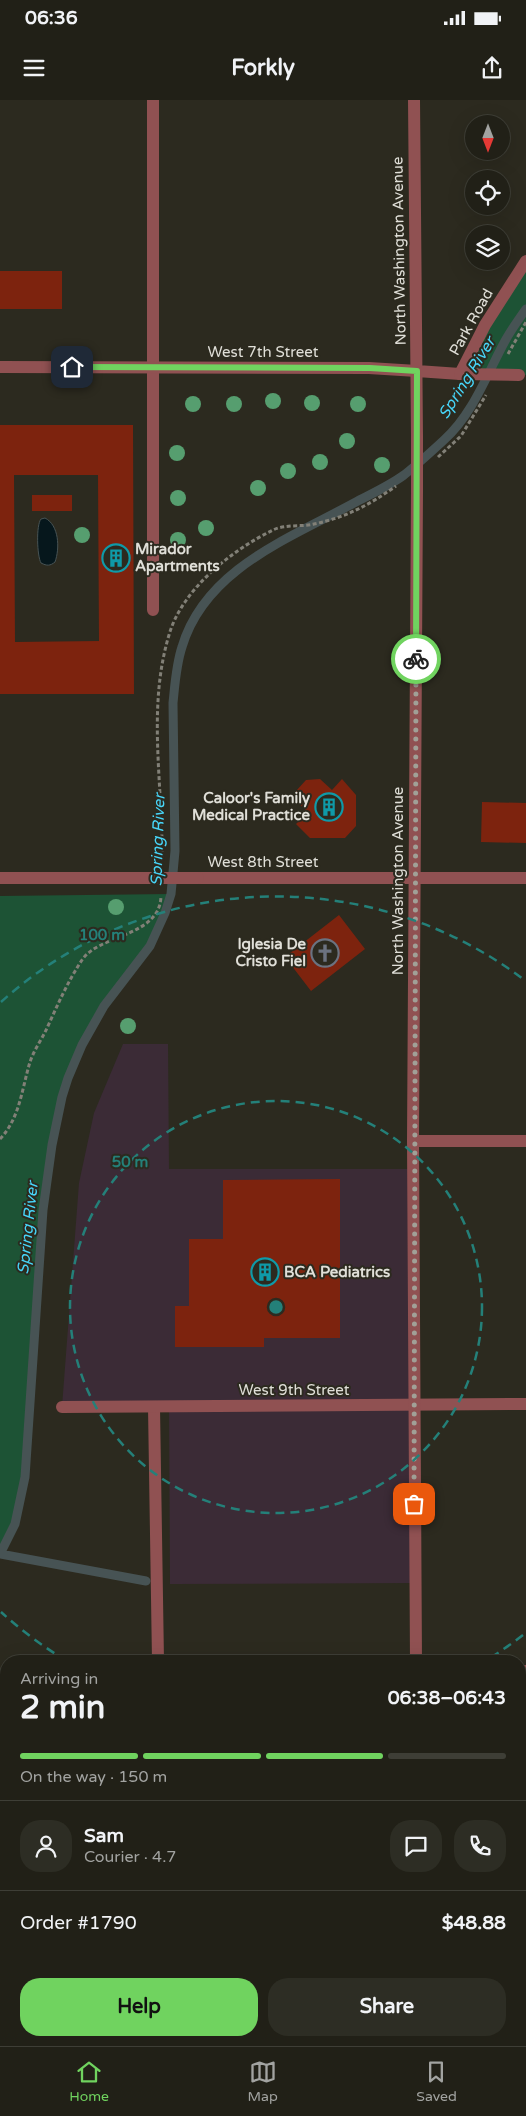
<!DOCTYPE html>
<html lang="en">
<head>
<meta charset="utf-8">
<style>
	:root { --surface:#212017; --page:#2d2d24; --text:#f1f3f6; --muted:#a2a3a1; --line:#3e3e36; --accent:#70d35f }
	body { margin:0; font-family:"Varela Round",sans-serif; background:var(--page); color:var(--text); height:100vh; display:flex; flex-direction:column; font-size:19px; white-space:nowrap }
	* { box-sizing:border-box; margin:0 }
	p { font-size:16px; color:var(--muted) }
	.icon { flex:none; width:28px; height:28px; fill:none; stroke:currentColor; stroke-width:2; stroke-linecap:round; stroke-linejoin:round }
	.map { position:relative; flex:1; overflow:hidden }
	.sheet { position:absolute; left:0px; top:1555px; width:526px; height:391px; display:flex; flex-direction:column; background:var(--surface); border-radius:20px 20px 0 0; box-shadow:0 5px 20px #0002,0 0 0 1px var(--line) }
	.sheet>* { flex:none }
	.needle { width:32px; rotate:180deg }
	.controls { position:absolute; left:465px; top:15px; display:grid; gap:10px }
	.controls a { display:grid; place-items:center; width:45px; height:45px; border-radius:50%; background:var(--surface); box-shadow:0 5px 20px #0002,0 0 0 1px var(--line); font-size:25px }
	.pin { position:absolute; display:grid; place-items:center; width:42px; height:42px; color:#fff; margin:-21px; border-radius:10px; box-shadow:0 2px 8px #0006 }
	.courier { position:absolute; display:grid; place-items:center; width:50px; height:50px; margin:-25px; border:4px solid #70d35f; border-radius:50%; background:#fff; color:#222; box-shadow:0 1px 6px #0007 }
	.headline em { font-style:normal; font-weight:700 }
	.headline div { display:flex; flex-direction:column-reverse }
	.headline { display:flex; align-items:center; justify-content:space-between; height:85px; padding:0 20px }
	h1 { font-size:32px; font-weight:700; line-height:38px }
	.bar { display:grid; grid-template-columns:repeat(4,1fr); gap:8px 5px; align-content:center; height:60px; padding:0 20px }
	.bar i { height:6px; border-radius:4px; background:var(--line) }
	.bar .on { background:var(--accent) }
	.bar p { grid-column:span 4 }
	.line { display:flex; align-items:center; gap:12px; padding:0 20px; border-top:1px solid var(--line) }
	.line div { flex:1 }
	.round { display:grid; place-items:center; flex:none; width:52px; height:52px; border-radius:20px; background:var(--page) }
	.cta { display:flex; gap:10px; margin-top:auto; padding:10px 20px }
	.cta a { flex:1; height:58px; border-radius:20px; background:var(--accent); color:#111; font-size:20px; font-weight:700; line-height:58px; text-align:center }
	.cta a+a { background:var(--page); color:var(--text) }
	.status { display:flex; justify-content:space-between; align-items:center; height:35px; padding:0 25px; background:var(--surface); direction:ltr }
	.status svg { height:14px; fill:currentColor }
	header { display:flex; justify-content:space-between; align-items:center; height:65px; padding:0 20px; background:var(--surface); font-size:22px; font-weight:700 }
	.tabs { display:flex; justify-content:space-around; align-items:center; height:70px; border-top:1px solid var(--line); background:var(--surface); font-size:14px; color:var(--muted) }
	.tabs a { display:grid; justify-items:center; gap:2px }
	.tabs .on { color:var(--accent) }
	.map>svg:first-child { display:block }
	.commercial { fill:#3b2b36 }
	.green { fill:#1d5335 }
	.water { fill:#06171c; stroke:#475354 }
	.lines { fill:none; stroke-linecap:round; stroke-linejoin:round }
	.stream { stroke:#475354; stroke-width:9 }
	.building { fill:#7d230e; fill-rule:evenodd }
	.path { stroke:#828077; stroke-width:3; stroke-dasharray:4 2.5; stroke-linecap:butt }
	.service { stroke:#905152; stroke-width:12 }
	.minor { stroke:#905152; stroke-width:12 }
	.tertiary { stroke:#905152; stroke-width:12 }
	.tertiary-bridge { stroke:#905152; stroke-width:12 }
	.tree { fill:#569e6f }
	.done { stroke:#a1a097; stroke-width:5; stroke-dasharray:0 9 }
	.route { stroke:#70d35f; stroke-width:6 }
	.ring { fill:none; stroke:#248079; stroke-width:2.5; stroke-dasharray:9 6 }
	.labels { text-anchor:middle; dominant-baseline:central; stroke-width:4; stroke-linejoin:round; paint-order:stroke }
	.street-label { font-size:15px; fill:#e0dfd8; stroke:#2c2a1f }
	.poi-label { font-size:15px; font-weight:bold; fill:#e0dfd8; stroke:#2c2a1f; text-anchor:start }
	.water-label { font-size:16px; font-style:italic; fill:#47d5f8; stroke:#2c2a1f }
	.centre { fill:#248079; stroke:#2c2a1f; stroke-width:2.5 }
	.ring-label { font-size:15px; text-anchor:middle; font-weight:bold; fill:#248079; stroke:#2c2a1f; stroke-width:4; stroke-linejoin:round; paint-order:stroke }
</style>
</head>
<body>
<div class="status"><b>06:36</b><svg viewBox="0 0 49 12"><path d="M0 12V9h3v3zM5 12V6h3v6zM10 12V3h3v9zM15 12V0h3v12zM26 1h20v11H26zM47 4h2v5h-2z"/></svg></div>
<header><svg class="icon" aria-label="menu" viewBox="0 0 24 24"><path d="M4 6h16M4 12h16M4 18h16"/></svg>Forkly<svg class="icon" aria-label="share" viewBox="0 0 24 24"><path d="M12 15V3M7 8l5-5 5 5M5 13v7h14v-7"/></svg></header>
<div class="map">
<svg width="526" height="1946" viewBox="0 0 526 1946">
	<rect width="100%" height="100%" fill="#2c2a1f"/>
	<path class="commercial" d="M123 944H168L169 1069H413L415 1483 170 1484 169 1307H62L79 1083 94 1013Z"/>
	<path class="green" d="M526 161V275L460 274Z
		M171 794 165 813 150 846 104 906 82 945 68 978 62 997 52 1045 43 1110 25 1377 15 1424 0 1454V796Z"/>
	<path class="water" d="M45 418C59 425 60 448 55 462 50 466 47 466 41 463 37 456 36 425 41 419Z"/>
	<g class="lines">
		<path class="stream" d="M0 1454 15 1424 25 1377 43 1110 52 1045 62 997 68 978 82 945 104 906 150 846 165 813 171 794 175 751 173 603C175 584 176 565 182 547 205 469 290 438 354 403 371 394 389 386 404 375 418 364 431 352 444 340 473 314 487 274 505 241 511 230 519 219 526 209
			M0 1454 146 1481"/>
	</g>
	<path class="building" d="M0 171H62V209H0Z
		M0 325H133L134 594H0ZM14 375H98L99 541 15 542Z
		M32 395H72V411H32Z
		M320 679 332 690 342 679 356 695V726L345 738H310L296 724 308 712 297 702 296 691 306 680Z
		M482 702 526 703V743L481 742Z
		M339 815 365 849 311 891 285 857Z
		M340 1079V1238H264V1247H175V1206H189V1139H223V1080Z"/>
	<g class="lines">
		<path class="path" d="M508 254 526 222
			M438 357 461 336 486 295
			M162 758C163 684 147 608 169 535 182 489 232 450 273 430 285 424 302 427 314 424 347 417 369 405 396 386
			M0 1039C20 1018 22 988 30 962 34 950 42 939 47 928 58 904 68 881 82 860 99 834 160 837 161 796"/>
		<path class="service" d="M153 0V510
			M460 274 485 225 526 161
			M413 1041H526
			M154 1307 158 1561
			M520 1571H526
			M155 1946V1940"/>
		<path class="minor" d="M0 267 369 268 417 271
			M62 1307 526 1304
			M520 1843H526
			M0 1845H6"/>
		<path class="tertiary" d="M414 0 417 336
			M417 271 460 274
			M0 778H146
			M198 778H526
			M416 1561 413 1041 417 392
			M418 1946V1940"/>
		<path class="tertiary-bridge" d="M460 274 519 275
			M417 336V392
			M146 778H198"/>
	</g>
	<g class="tree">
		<circle cx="273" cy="301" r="8"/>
		<circle cx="312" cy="303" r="8"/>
		<circle cx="193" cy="304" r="8"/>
		<circle cx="234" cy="304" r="8"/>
		<circle cx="358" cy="304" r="8"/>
		<circle cx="347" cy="341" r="8"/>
		<circle cx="177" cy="353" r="8"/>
		<circle cx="320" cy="362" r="8"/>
		<circle cx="382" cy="365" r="8"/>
		<circle cx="288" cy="371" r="8"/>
		<circle cx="258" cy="388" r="8"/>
		<circle cx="178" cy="398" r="8"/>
		<circle cx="206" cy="428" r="8"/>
		<circle cx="82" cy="435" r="8"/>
		<circle cx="178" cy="440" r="8"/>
		<circle cx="116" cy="807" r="8"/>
		<circle cx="128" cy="926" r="8"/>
	</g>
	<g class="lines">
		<path class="done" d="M414 1404 416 559"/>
		<path class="route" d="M72 267 370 268 417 271 416 559"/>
	</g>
	<g class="ring">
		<circle cx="276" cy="1207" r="206"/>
		<path d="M523 1535A411 411 0 0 1 485 1561M67 1561A411 411 0 0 1 1 1512M1 902A411 411 0 0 1 523 879"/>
	</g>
	<defs>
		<g id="building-ring" transform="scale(1.4375)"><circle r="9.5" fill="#2c2a1f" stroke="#0f9aa8" stroke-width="1.5"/><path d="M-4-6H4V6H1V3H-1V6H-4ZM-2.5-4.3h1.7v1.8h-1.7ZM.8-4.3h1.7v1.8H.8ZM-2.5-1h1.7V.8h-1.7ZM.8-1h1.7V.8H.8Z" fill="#0f9aa8"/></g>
		<g id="church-ring" transform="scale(1.4375)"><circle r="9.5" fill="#2c2a1f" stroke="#6b7280" stroke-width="1.5"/><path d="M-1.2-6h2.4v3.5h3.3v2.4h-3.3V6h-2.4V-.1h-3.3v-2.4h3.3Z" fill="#6b7280"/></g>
	</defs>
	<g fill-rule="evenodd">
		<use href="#building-ring" x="116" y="458"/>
		<use href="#building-ring" x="329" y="707"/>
		<use href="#church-ring" x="325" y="853"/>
		<use href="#building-ring" x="265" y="1172"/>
	</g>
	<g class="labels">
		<g class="street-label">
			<text transform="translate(399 151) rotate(-91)">North Washington Avenue</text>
			<text transform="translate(471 222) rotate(-61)">Park Road</text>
			<text x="263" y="252">West 7th Street</text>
			<text x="263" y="762">West 8th Street</text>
			<text transform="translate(398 781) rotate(-90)">North Washington Avenue</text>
			<text x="294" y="1290">West 9th Street</text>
		</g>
		<g class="poi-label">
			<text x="135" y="449">Mirador<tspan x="135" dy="17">Apartments</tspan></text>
			<text x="310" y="698" text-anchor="end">Caloor's Family<tspan x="310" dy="17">Medical Practice</tspan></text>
			<text x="306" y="844" text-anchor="end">Iglesia De<tspan x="306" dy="17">Cristo Fiel</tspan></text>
			<text x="284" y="1172">BCA Pediatrics</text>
		</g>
		<g class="water-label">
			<text transform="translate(467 278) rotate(-58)">Spring River</text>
			<text transform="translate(158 740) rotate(-88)">Spring River</text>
			<text transform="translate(28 1128) rotate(-84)">Spring River</text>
		</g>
	</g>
	<circle cx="276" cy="1207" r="8" class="centre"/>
	<g class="ring-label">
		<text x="102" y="840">100 m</text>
		<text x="130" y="1067">50 m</text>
	</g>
</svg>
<div class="controls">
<a><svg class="needle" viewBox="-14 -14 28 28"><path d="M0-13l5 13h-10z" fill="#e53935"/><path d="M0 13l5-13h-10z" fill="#a2a3a1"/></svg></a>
<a><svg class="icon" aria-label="locate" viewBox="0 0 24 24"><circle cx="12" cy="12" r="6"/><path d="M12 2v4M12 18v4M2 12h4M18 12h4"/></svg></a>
<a><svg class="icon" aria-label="layers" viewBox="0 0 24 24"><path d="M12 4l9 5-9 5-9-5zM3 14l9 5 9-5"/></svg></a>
</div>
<div class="pin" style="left:414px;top:1404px;background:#ea580c"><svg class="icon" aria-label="bag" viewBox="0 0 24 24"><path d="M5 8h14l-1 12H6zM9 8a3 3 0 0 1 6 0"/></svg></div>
<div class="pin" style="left:72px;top:267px;background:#1f2937"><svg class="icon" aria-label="home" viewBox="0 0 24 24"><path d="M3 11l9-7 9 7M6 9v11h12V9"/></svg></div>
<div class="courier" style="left:416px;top:559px"><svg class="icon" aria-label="bike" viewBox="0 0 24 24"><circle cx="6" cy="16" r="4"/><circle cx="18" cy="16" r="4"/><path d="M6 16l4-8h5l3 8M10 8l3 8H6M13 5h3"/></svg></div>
<section class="sheet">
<div class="headline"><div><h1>2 min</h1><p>Arriving in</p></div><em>06:38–06:43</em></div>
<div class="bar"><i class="on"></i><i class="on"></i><i class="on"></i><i></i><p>On the way · 150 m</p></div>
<div class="line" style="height:90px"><a class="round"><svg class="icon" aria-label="person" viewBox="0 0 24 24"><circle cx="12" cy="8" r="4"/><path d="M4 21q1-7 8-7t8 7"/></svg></a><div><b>Sam</b><p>Courier · 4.7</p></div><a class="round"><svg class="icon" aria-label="chat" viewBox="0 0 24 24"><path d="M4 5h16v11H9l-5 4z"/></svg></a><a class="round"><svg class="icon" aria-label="phone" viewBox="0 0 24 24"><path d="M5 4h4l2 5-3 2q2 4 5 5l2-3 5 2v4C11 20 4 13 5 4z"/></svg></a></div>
<div class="line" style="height:65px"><div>Order #1790</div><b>$48.88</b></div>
<div class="cta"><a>Help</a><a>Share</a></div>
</section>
</div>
<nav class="tabs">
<a class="on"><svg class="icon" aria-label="home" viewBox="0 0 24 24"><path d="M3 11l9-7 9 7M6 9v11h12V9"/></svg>Home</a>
<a><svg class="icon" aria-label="map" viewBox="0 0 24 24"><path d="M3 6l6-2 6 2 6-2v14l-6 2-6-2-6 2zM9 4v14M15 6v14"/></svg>Map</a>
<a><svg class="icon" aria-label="saved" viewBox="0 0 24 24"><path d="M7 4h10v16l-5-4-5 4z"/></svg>Saved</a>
</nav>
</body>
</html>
